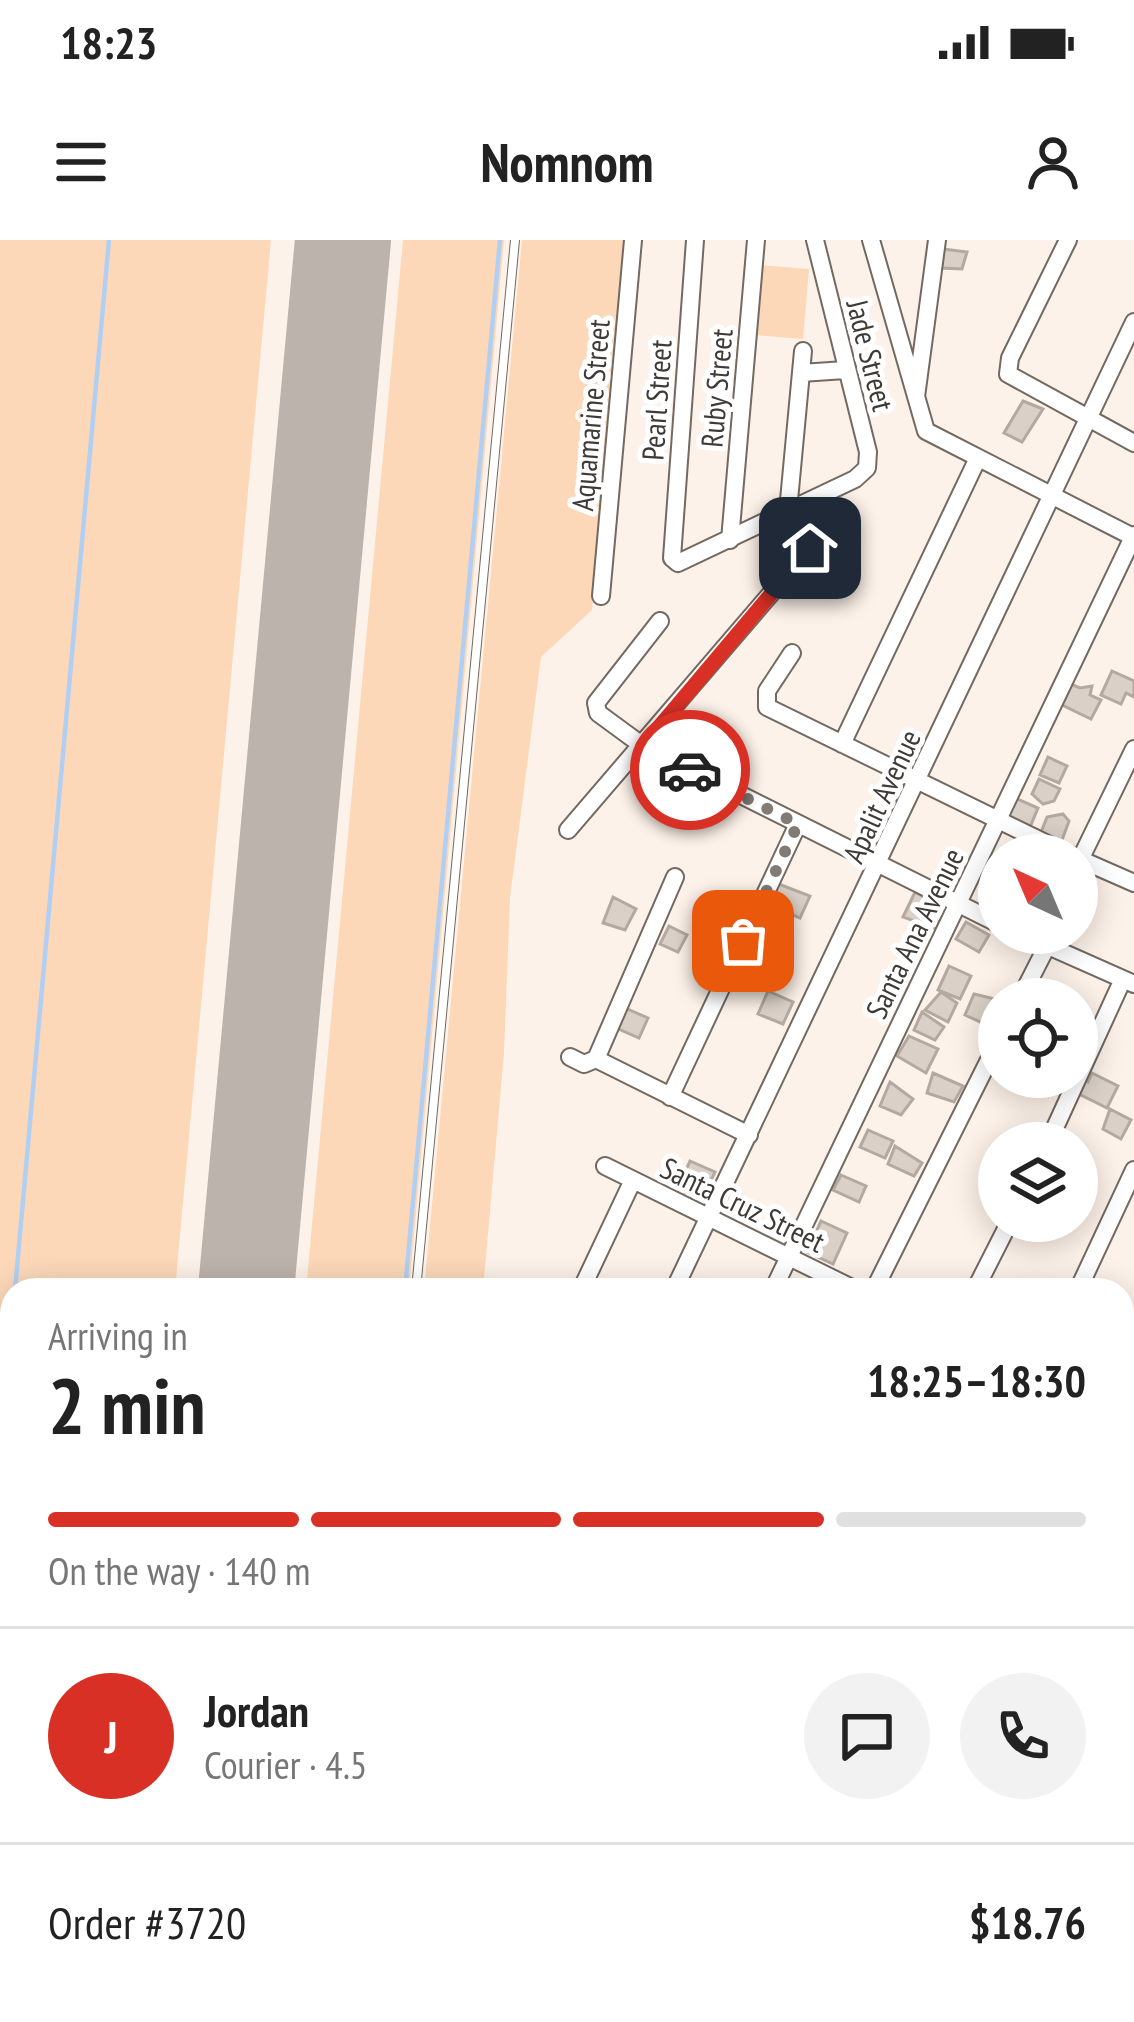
<!DOCTYPE html>
<html lang="en">
<head>
<meta charset="utf-8">
<style>
	:root { --surface:#fff; --page:#f2f2f2; --text:#222; --muted:#767676; --line:#e0e0e0; --accent:#d93025 }
	body { margin:0; font-family:"PT Sans Narrow",sans-serif; background:var(--page); color:var(--text); height:100vh; display:flex; flex-direction:column; font-size:45px; white-space:nowrap }
	* { box-sizing:border-box; margin:0 }
	p { font-size:39px; color:var(--muted) }
	.icon { flex:none; width:66px; height:66px; fill:none; stroke:currentColor; stroke-width:2; stroke-linecap:round; stroke-linejoin:round }
	.map { position:relative; flex:1; overflow:hidden }
	.panel { position:absolute; left:0px; top:1038px; width:1134px; height:744px; display:flex; flex-direction:column; background:var(--surface); border-radius:36px 36px 0 0; box-shadow:0 6px 30px #0003 }
	.panel>* { flex:none }
	.needle { width:78px; rotate:316deg }
	.controls { position:absolute; left:978px; top:594px; display:grid; gap:24px }
	.controls a { display:grid; place-items:center; width:120px; height:120px; border-radius:50%; background:var(--surface); box-shadow:0 6px 30px #0003; font-size:60px }
	.pin { position:absolute; display:grid; place-items:center; width:102px; height:102px; color:#fff; margin:-51px; border-radius:24px; box-shadow:0 6px 18px #0006 }
	.courier { position:absolute; display:grid; place-items:center; width:120px; height:120px; margin:-60px; border:9px solid #d93025; border-radius:50%; background:#fff; color:#222; box-shadow:0 3px 15px #0007 }
	.headline em { font-style:normal; font-weight:800 }
	.headline div { display:flex; flex-direction:column-reverse }
	.headline { display:flex; align-items:center; justify-content:space-between; height:204px; padding:0 48px }
	h1 { font-size:78px; font-weight:800; line-height:90px }
	.bar { display:grid; grid-template-columns:repeat(4,1fr); gap:18px 12px; align-content:center; height:144px; padding:0 48px }
	.bar i { height:15px; border-radius:9px; background:var(--line) }
	.bar .current { background:var(--accent) }
	.bar p { grid-column:span 4 }
	.line { display:flex; align-items:center; gap:30px; padding:0 48px; border-top:3px solid var(--line) }
	.line div { flex:1 }
	.round { display:grid; place-items:center; flex:none; width:126px; height:126px; border-radius:63px; background:var(--page) }
	.status { display:flex; justify-content:space-between; align-items:center; height:84px; padding:0 60px; background:var(--surface); direction:ltr }
	.status svg { height:33px; fill:currentColor }
	header { display:flex; justify-content:space-between; align-items:center; height:156px; padding:0 48px; background:var(--surface); font-size:54px; font-weight:800 }
	.map>svg:first-child { display:block }
	.green { fill:#fcd8b9 }
	.lines { fill:none; stroke-linecap:round; stroke-linejoin:round }
	.stream { stroke:#b0cff3; stroke-width:4.5 }
	.taxiway { stroke:#bcb3ac; stroke-width:39 }
	.runway { stroke:#bcb3ac; stroke-width:96 }
	.building { fill:#dad0c7; stroke:#b4a9a1; stroke-width:3 }
	.service-casing { stroke:#726961; stroke-width:10 }
	.minor-casing { stroke:#726961; stroke-width:20 }
	.service { stroke:#fff; stroke-width:8 }
	.minor { stroke:#fff; stroke-width:16 }
	.done { stroke:#817a75; stroke-width:12; stroke-dasharray:0 21.6 }
	.route { stroke:#d93025; stroke-width:15 }
	.labels { text-anchor:middle; dominant-baseline:central; stroke-width:10; stroke-linejoin:round; paint-order:stroke }
	.street-label { font-size:30px; fill:#3e3a36; stroke:#fff }
</style>
</head>
<body>
<div class="status"><b>18:23</b><svg viewBox="0 0 49 12"><path d="M0 12V9h3v3zM5 12V6h3v6zM10 12V3h3v9zM15 12V0h3v12zM26 1h20v11H26zM47 4h2v5h-2z"/></svg></div>
<header><svg class="icon" aria-label="menu" viewBox="0 0 24 24"><path d="M4 6h16M4 12h16M4 18h16"/></svg>Nomnom<svg class="icon" aria-label="person" viewBox="0 0 24 24"><circle cx="12" cy="8" r="4"/><path d="M4 21q1-7 8-7t8 7"/></svg></header>
<div class="map">
<svg width="1134" height="1782" viewBox="0 0 1134 1782">
	<rect width="100%" height="100%" fill="#fdf2e9"/>
	<path class="green" d="M0 0H271L175 1050H12V1770H108L96 1782H0Z
		M403 0H504L409 1050H306Z
		M522 0H624L592 370 541 417 510 658 504 813 483 1050H424Z
		M760 25 809 29 803 99 754 95Z
		M240 1770H670L669 1782H239Z"/>
	<g class="lines">
		<path class="stream" d="M15 1050 109 0
			M405 1050 500 0
			M0 1220 12 1085"/>
		<path class="taxiway" d="M175 1782 177 1770"/>
		<path class="runway" d="M246 1050 343 0
			M178 1782 179 1770"/>
	</g>
	<path class="building" d="M943 9 967 12 962 29 941 28Z
		M1023 161 1043 169 1022 202 1004 193Z
		M1112 431 1134 441V457L1126 453 1121 464 1101 455Z
		M1066 442 1080 448 1092 446 1090 455 1101 460 1091 479 1056 462Z
		M1048 517 1067 526 1059 543 1040 535Z
		M1039 539 1060 549 1054 561 1043 564 1032 554Z
		M1015 558 1038 568 1030 587 1007 577Z
		M1063 574 1069 581 1062 600 1040 595 1047 577Z
		M776 643 810 656 800 678 775 667 779 658 771 654Z
		M915 652 936 664 929 678 939 682 936 689 903 677Z
		M613 657 636 669 625 690 603 683Z
		M966 682 989 695 979 712 956 699Z
		M669 686 687 695 678 712 660 704Z
		M949 726 971 736 960 759 938 750Z
		M768 751 793 762 783 784 758 774Z
		M941 752 957 763 948 782 925 770Z
		M974 754 999 760 987 785 965 775Z
		M623 767 648 778 639 798 614 787Z
		M922 772 944 787 935 800 914 790Z
		M909 796 938 809 926 833 897 816Z
		M933 833 963 846 954 862 927 853Z
		M1092 833 1118 846 1107 868 1075 852 1082 838 1088 842Z
		M890 842 913 859 901 875 880 866Z
		M1110 869 1131 880 1121 899 1103 889Z
		M868 890 893 901 885 918 860 907Z
		M895 906 922 923 914 936 888 924Z
		M690 921 715 932 705 953 697 950 694 956 677 949Z
		M841 935 866 946 859 962 833 950Z
		M821 981 847 993 833 1024 807 1012Z
		M1125 1618 1134 1626V1659L1122 1648Z"/>
	<g class="lines">
		<g class="service-casing">
			<path id="service" d="M416 1050 515 0
				M681 1782 682 1770"/>
		</g>
		<g class="minor-casing">
			<path id="minor" d="M695 0 672 318 678 323 855 239 867 228 868 212 815 0
				M871 0 926 191 1133 297
				M1068 0 1010 118 1008 134 1134 203
				M801 133 845 130
				M916 157 937 0
				M788 271 803 111
				M730 300 756 0
				M601 356 633 0
				M660 381 596 463 598 473 643 506 999 684
				M792 413 767 451V467L1070 615
				M842 504 977 220
				M568 590 810 308
				M1077 618 1134 643
				M1080 620 1134 509
				M1019 693 1134 744
				M1020 759 1047 706
				M570 817 584 824 596 819 749 895
				M596 819 675 637
				M670 857 798 584
				M1048 903 1123 739
				M605 926 856 1050
				M581 1050 633 940
				M674 1050 1134 82
				M773 1050 1134 295
				M874 1050 999 800
				M975 1050 1010 981
				M1078 1050 1134 930
				M1122 1080 1134 1086
				M1122 1233 1134 1251
				M1122 1283 1134 1275
				M1122 1400 1134 1392
				M1122 1537 1134 1556
				M1122 1616 1134 1602
				M891 1770 903 1782
				M716 1782 717 1770
				M983 1782 994 1770"/>
		</g>
		<use href="#service" class="service"/>
		<use href="#minor" class="minor"/>
	</g>
	<g class="lines">
		<path class="done" d="M690 530 798 584 743 701"/>
		<path class="route" d="M690 530 643 506 810 308"/>
	</g>
	<g class="labels">
		<g class="street-label">
			<text transform="translate(871 115) rotate(76)">Jade Street</text>
			<text transform="translate(716 148) rotate(-85)">Ruby Street</text>
			<text transform="translate(656 160) rotate(-86)">Pearl Street</text>
			<text transform="translate(590 175) rotate(-85)">Aquamarine Street</text>
			<text transform="translate(881 556) rotate(-65)">Apalit Avenue</text>
			<text transform="translate(914 693) rotate(-64)">Santa Ana Avenue</text>
			<text transform="translate(743 964) rotate(26)">Santa Cruz Street</text>
		</g>
	</g>
</svg>
<div class="controls">
<a><svg class="needle" viewBox="-14 -14 28 28"><path d="M0-13l5 13h-10z" fill="#e53935"/><path d="M0 13l5-13h-10z" fill="#767676"/></svg></a>
<a><svg class="icon" aria-label="locate" viewBox="0 0 24 24"><circle cx="12" cy="12" r="6"/><path d="M12 2v4M12 18v4M2 12h4M18 12h4"/></svg></a>
<a><svg class="icon" aria-label="layers" viewBox="0 0 24 24"><path d="M12 4l9 5-9 5-9-5zM3 14l9 5 9-5"/></svg></a>
</div>
<div class="pin" style="left:743px;top:701px;background:#ea580c"><svg class="icon" aria-label="bag" viewBox="0 0 24 24"><path d="M5 8h14l-1 12H6zM9 8a3 3 0 0 1 6 0"/></svg></div>
<div class="pin" style="left:810px;top:308px;background:#1f2937"><svg class="icon" aria-label="home" viewBox="0 0 24 24"><path d="M3 11l9-7 9 7M6 9v11h12V9"/></svg></div>
<div class="courier" style="left:690px;top:530px"><svg class="icon" aria-label="car" viewBox="0 0 24 24"><path d="M5 17H2v-5l4-1 3-4h7l3 4 3 1v5h-3M9 17h6M6 11h13"/><circle cx="7" cy="17" r="2"/><circle cx="17" cy="17" r="2"/></svg></div>
<section class="panel">
<div class="headline"><div><h1>2 min</h1><p>Arriving in</p></div><em>18:25–18:30</em></div>
<div class="bar"><i class="current"></i><i class="current"></i><i class="current"></i><i></i><p>On the way · 140 m</p></div>
<div class="line" style="height:216px"><b class="round" style="background:var(--accent);color:#fff">J</b><div><b>Jordan</b><p>Courier · 4.5</p></div><a class="round"><svg class="icon" aria-label="chat" viewBox="0 0 24 24"><path d="M4 5h16v11H9l-5 4z"/></svg></a><a class="round"><svg class="icon" aria-label="phone" viewBox="0 0 24 24"><path d="M5 4h4l2 5-3 2q2 4 5 5l2-3 5 2v4C11 20 4 13 5 4z"/></svg></a></div>
<div class="line" style="height:156px"><div>Order #3720</div><b>$18.76</b></div>
</section>
</div>
</body>
</html>
